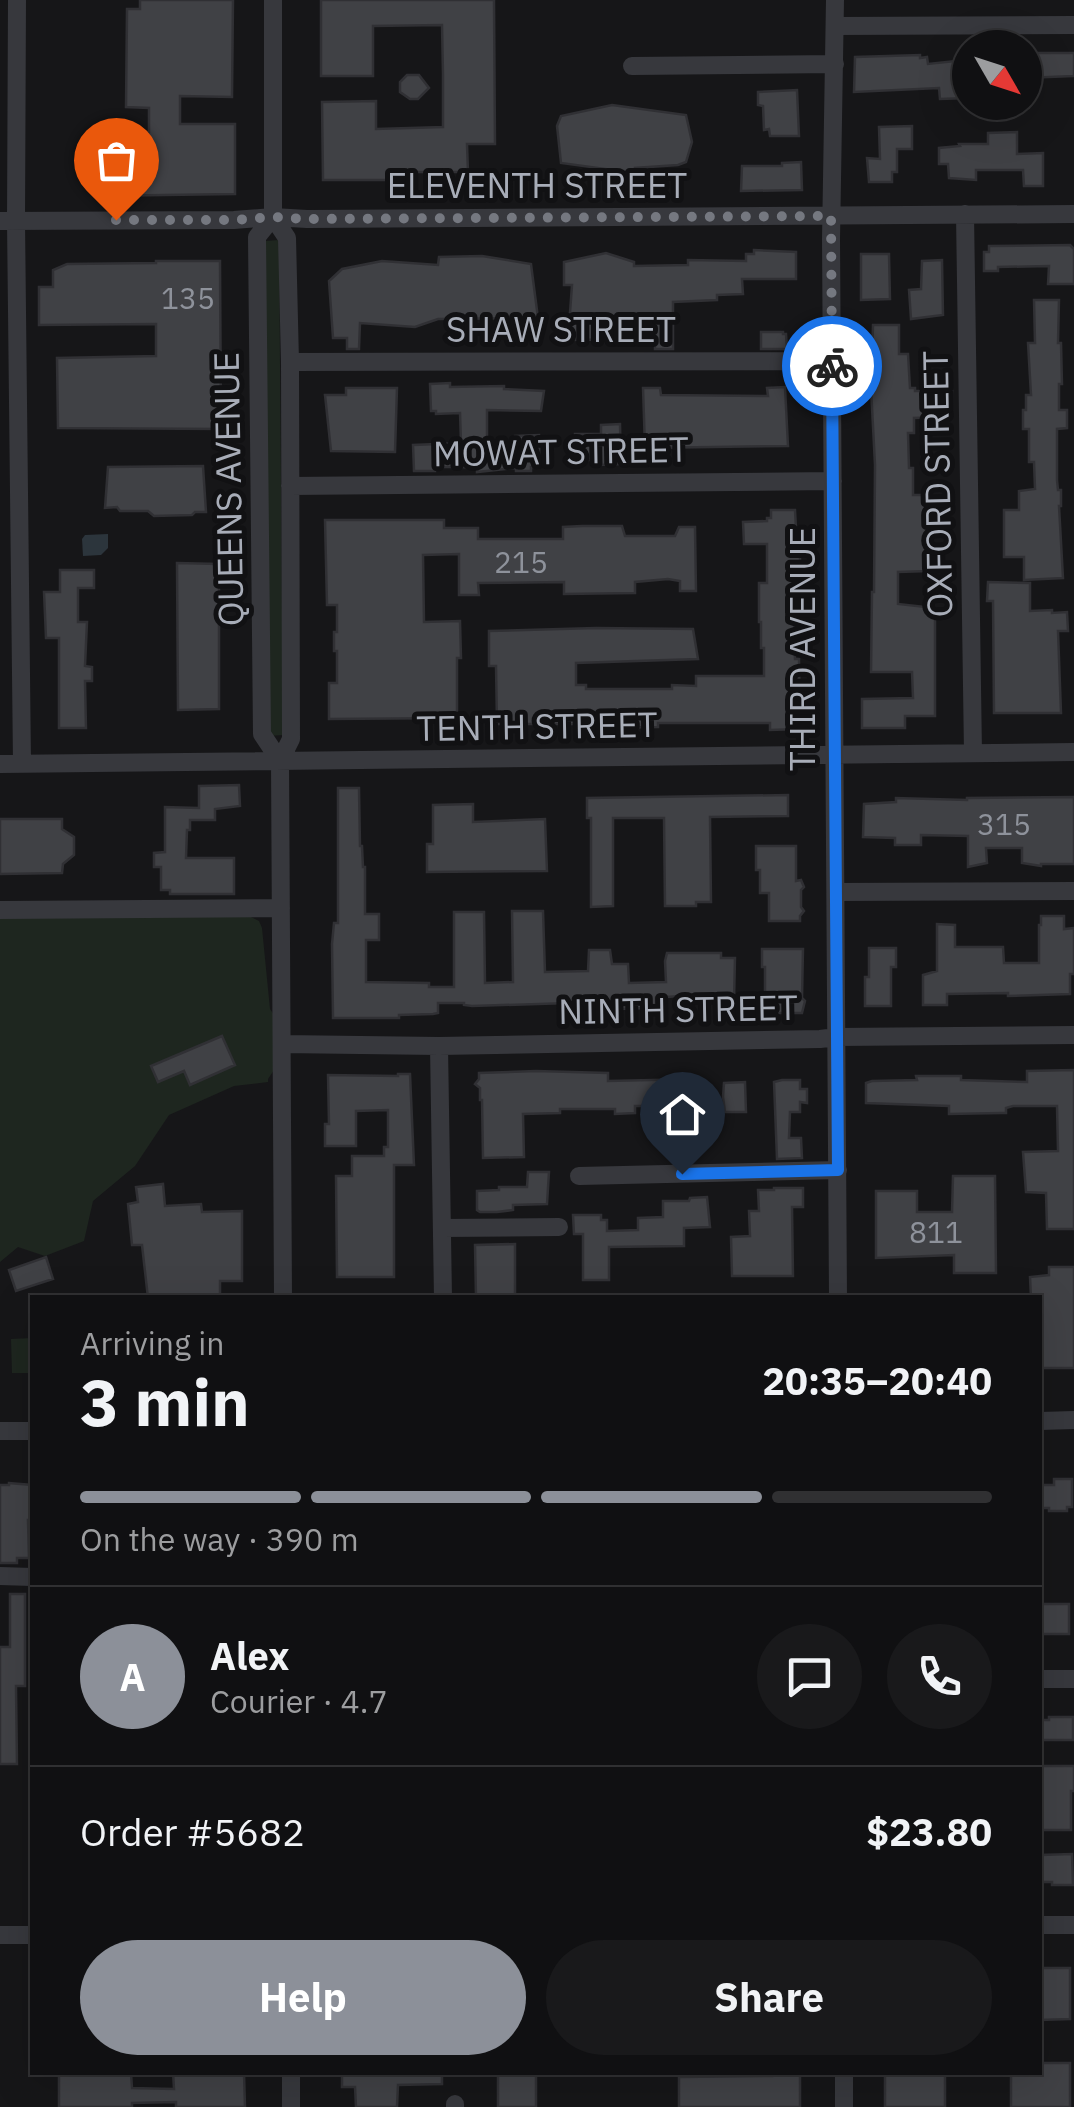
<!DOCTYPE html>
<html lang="en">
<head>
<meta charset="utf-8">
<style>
	:root { --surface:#101012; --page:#19191b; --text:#f1f3f6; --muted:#9c9d9f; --line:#303032; --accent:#8c9099 }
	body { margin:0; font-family:"IBM Plex Sans",sans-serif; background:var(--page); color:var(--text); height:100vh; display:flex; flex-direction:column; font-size:38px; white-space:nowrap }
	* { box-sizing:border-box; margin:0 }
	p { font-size:32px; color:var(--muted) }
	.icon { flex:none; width:55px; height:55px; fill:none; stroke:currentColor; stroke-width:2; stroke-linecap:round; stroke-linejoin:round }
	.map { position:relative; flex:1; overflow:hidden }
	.details { position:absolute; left:30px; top:1295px; width:1012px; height:780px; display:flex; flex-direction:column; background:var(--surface); border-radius:0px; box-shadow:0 10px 40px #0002,0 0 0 2px var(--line) }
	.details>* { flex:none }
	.needle { width:65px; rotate:129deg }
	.tools { position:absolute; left:952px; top:30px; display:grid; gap:20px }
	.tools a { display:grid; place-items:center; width:90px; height:90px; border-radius:50%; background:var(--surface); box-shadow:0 10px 40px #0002,0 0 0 2px var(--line); font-size:50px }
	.pin { position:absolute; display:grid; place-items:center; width:85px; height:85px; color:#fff; margin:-102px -42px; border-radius:50% 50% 50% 0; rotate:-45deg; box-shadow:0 0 10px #0007 }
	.pin .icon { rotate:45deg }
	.courier { position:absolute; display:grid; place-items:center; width:100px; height:100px; margin:-50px; border:8px solid #1a73e8; border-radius:50%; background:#fff; color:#222; box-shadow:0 2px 12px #0007 }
	.overview em { font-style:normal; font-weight:700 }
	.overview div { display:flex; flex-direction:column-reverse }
	.overview { display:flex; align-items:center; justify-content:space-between; height:170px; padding:0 50px }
	h1 { font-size:65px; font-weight:700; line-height:75px }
	.bar { display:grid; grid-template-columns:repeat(4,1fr); gap:15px 10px; align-content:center; height:120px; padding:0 50px }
	.bar i { height:12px; border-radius:8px; background:var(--line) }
	.bar .active { background:var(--accent) }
	.bar p { grid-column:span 4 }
	.line { display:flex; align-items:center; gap:25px; padding:0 50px; border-top:2px solid var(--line) }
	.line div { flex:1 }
	.round { display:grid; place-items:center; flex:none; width:105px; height:105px; border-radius:52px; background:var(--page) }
	.cta { display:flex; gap:20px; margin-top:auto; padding:20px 50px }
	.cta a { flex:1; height:115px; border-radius:60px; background:var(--accent); color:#fff; font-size:40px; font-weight:700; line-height:115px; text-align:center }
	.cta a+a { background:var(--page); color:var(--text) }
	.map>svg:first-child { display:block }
	.green { fill:#1e261f }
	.water { fill:#2c353c }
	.building { fill:#404145; stroke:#303034; stroke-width:2.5 }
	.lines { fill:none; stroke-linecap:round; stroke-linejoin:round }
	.minor { stroke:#37383d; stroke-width:18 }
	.done { stroke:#757880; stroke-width:10; stroke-dasharray:0 18 }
	.route { stroke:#1a73e8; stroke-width:12 }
	.labels { text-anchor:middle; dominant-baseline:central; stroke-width:10; stroke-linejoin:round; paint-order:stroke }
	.number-label { font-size:30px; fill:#8e929b }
	.street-label { font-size:35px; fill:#a8adb8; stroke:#111113 }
</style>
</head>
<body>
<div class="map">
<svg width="1074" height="2107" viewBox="0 0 1074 2107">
	<rect width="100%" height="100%" fill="#161618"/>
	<path class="green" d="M279 240 283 735 269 736 265 241Z
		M247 915 259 921 262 928 270 1009 274 1015 276 1067 268 1079V1082L234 1086 169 1115 135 1166 93 1201 84 1241 45 1256 18 1247 0 1262V918Z
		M32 1338V1373H12L11 1339Z"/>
	<path class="water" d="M108 534V548L101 555 83 556 82 539 85 535Z"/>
	<path class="building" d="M140 0H233L232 97 180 96V124H235V194L94 196 93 171 111 170V141H121V133L149 132V108L126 107 127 9H140Z
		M321 0H494L495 144H467L468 172H398L399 180H323L322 102 376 101V129L443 127V75L442 25 373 26V76H321Z
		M1025 53H1074V76L1025 78Z
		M920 55V58L927 57 928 64 965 60 968 62 969 98 940 99 939 88 854 92 855 57Z
		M407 75H419L429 88 418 99H410L400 92V82Z
		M797 90 799 136H770L769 129 764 130 763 106 758 105V92Z
		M612 105 686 115 692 142 686 162 678 165 635 168V182L613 183V170L561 163 557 126 561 116Z
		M912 126V149H897V172H892V182H869L867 158 880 159 879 127Z
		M1017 132V154L1043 153V186H1024L1023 170H976V180L949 178 948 164H939V148L960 146 959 144H988V133Z
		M801 162 802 190 741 191 742 166H782V163Z
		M1070 245 1074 249V284H1048L1049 266 998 267V271H984V252H989V246Z
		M754 250 796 252V279H742L743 294 717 295V300L673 302V349H655V339L568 340 572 285H564V262L606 253 634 262V266L688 265V260L746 261V254H754Z
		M861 254H889L890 299 861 300Z
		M482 256 531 264 538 318 438 319 415 327 360 323 359 349H347V338H333L329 281 342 269 382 261 438 265 439 257Z
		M942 260 943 315 911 319 909 290 921 289 922 261Z
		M156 261H220L221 429 58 428 57 358 156 356V324L39 325V287H53V270L67 264 156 263Z
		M1034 300H1059L1058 343H1061L1062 384H1059V410H1067V428L1057 429V480L1058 490H1061V506H1059L1063 578 1024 580V557H1004V510H1019V491L1035 489 1034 462H1029V429H1023V410H1026V395H1031L1028 343H1035Z
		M873 325H899V354H908L910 388H915V391H952V408H944V417L914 418V433H908L909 468H913V495H928V571L898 572V604L935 608V716H905V728H862V699L913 698 912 672H871L872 592H874L875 465 871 388Z
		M761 332H783V334H786L787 349H761Z
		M450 383V387L504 386V389L544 391 541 411 487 410V446L515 445V436L539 435V467H531V471H516V468L477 472V468L461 467H435V471H414L413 445 461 443 460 413 436 414V411H431L430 384Z
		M785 387 788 446 645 448 643 388H660L661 395 768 396 767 388Z
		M346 388H397L395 452 331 451 325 395H346Z
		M620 424 621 464 600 465V460H575V434H601V425Z
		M203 466 206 512H195L192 515 154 516 148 511H120L117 507 105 508 108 467Z
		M771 510H795L797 547H800V568H793L794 604 795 659H799L800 729 770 730V723H658V727L584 728V724H497L496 666H489V631L596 628 693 629 698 659 576 663V685H586V689H672V685L696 686V676H764V648H761V622H759V583H767V544H744L743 522 767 521V518H771Z
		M325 520H444V528H478V539H563V527L582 526H622L625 536H675L679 527H695L696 591H680V581L668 579 635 582V593L564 594V582L478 583 479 595H459V554L423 555 424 622 460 621 461 658H457V718L329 719V683H337V651H334V632H337V605H327Z
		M177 563 219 564V709L178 710Z
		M60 570H94V588H78V622H87L85 666 92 667V681H85L86 728H59V638H46L44 592H60Z
		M988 582 1030 583V611L1052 610V613L1067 612 1068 631H1058L1061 713H994L993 601H987Z
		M239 785 240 806 215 809V820H190V830H187L186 858H234V894H170V890H161V867H154V853L165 852V807L199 808V786Z
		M338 788H359L360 846H362L363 867H365V914H379V940H366V982L429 983V987H454V912H484L485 983 513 982 512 911H543L545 972 588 971 589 950H610L612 964H628L629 983 666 982 665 961 667 953H721V958H735L734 1001 690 1002V995L656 998V1005H649V1008L616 1009V1001H584V1009H569V1003L472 1006 464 1005V1003H438V1013L433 1014 399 1015V1018H333L332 944 334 923H338Z
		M788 795V816L710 817 711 902H696V906H665L664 818H613V906L591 907V818H587V798Z
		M1074 797V864H1041V866L1022 863V848H986L987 863 968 867V836L921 835V845H895V838L863 837 864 804 896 802V798L967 800V798Z
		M473 804V822L545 819 547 871 427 872V844H433V805Z
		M0 819H62V829L74 837V855L63 864 62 873 0 874Z
		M756 846H796V881L801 880 804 887 801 890V907L804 911 800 916V921H769V893H760V870H756Z
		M1041 916H1064V929L1074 928V974H1070V994L1008 996V993L947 994V1005H923V975L937 971V924L955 925V947H1003L1004 963H1039V925H1041Z
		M869 948H896V967H891V1006H865V977H869Z
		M762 949H803L802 998 805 1001 802 1013H771V1000H765V967H762Z
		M222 1036 235 1065 190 1085 184 1071 158 1082 151 1066Z
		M1074 1070V1229H1047L1046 1193 1026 1192 1023 1152 1058 1151 1057 1106H1013L1006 1108V1113H1002L949 1114V1106L866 1103V1083L872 1081 917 1080 916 1076H961V1080L1027 1082V1071Z
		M536 1071 608 1073V1081L696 1079 697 1113H664V1106H635V1113L615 1114V1109H560V1113L523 1114 524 1157 483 1158 482 1100H480V1088L475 1084 479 1079V1073Z
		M398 1074H410L414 1165H394V1277H337L336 1176H352V1156H384V1147H388V1110L356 1111V1146H325V1124H329L328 1075 398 1076Z
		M782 1080H800V1089H807V1103L800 1102V1112H790L789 1138H801L802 1158 777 1159 774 1082Z
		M745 1082 746 1112H725L723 1097 724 1083Z
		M528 1172H549L547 1204 513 1205V1210L497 1212H480L477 1210V1191L499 1190V1187H527Z
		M953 1176H995L996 1273H954V1255L876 1258V1191H917V1212H952Z
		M163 1184 165 1206 201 1204 202 1212 242 1211V1281H220V1298H148L142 1245H132L128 1204 138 1202 136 1187Z
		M774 1188H803V1207H792L793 1276H732L731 1237 750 1236 749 1211H759L758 1190H774Z
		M707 1197 710 1227 684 1228V1246L609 1247V1280H583V1234H574L573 1215H601V1220H607V1231L638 1230V1218L663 1217V1201H689L690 1198Z
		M515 1244V1298H476L475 1245Z
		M46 1257 53 1279 16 1291 9 1270Z
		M1049 1267H1074V1368H1040V1298H1031L1030 1277 1049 1275Z
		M1054 1479H1072V1507H1067V1511H1049V1508H1042V1485H1054Z
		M9 1483 32 1485V1520H28L29 1558H17V1563H0V1485H9Z
		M10 1594H25V1686H16L17 1764H0V1647H10Z
		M1041 1604H1069V1634H1041Z
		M1049 1717H1073V1740H1040V1720H1049Z
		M1040 1766H1074V1791H1071V1830H1040Z
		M1072 1854 1073 1885H1052V1882H1040V1855Z
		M1040 1968H1070V2019L1040 2020Z
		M1040 2063H1070V2107H1011V2072H1040Z
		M59 2072H131L132 2088 174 2089 173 2072H244L245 2107H176V2102L132 2103V2107H59Z
		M342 2072H442V2084L398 2085 397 2107H356L355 2087H342Z
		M498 2072H536V2107H498Z
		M772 2072H800V2107H679V2077L772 2076Z
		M885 2072H945V2107H885Z"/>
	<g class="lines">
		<path class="minor" d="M17 0 16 221 22 764
			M273 0V217L287 238 290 362 291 739 280 761 283 1298
			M835 0 831 239 838 1298
			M835 26 1074 25
			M632 66 835 64
			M965 214 973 753
			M273 217 257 237 262 734 280 761
			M0 221 234 220 273 217 307 219 1074 214
			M290 362 832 361
			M290 486 833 481
			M0 764 1074 752
			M836 892 1074 891
			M0 910 281 908
			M282 1044 439 1046 820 1039 837 1037 1074 1035
			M439 1046 443 1298
			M579 1176 838 1170
			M442 1228 559 1227
			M1040 1421 1074 1420
			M0 1431H32
			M0 1576 32 1577
			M1040 1679H1074
			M1040 1925H1074
			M0 1935H32
			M291 2072V2107
			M844 2072V2107
			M455 2107V2104"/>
	</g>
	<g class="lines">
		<path class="done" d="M116 220H234L273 217 306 219 831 216 832 366"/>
		<path class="route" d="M682 1174 838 1170 832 366"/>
	</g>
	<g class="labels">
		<g class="number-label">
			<text x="188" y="297">135</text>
			<text x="521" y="561">215</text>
			<text x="1004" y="823">315</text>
			<text x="936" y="1231">811</text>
		</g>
		<g class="street-label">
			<text x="537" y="185">ELEVENTH STREET</text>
			<text x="561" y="329">SHAW STREET</text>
			<text transform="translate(561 451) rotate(-1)">MOWAT STREET</text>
			<text transform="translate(937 484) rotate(-91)">OXFORD STREET</text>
			<text transform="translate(228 489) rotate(-91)">QUEENS AVENUE</text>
			<text transform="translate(802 649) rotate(-90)">THIRD AVENUE</text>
			<text transform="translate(537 726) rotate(-1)">TENTH STREET</text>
			<text transform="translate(678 1009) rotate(-1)">NINTH STREET</text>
		</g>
	</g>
</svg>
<div class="tools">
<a><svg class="needle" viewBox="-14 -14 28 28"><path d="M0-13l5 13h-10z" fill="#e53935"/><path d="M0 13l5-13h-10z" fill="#9c9d9f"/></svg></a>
</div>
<div class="pin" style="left:116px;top:220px;background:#ea580c"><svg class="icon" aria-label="bag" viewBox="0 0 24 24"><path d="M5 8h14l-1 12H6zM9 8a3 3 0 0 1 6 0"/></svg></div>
<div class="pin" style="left:682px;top:1174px;background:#1f2937"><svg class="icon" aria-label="home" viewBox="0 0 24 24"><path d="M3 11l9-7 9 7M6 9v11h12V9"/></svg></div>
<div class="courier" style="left:832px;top:366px"><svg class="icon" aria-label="bike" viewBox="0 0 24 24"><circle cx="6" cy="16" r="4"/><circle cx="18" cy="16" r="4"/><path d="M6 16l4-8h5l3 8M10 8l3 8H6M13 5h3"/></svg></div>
<section class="details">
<div class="overview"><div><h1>3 min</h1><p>Arriving in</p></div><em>20:35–20:40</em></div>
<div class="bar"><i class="active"></i><i class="active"></i><i class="active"></i><i></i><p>On the way · 390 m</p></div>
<div class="line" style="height:180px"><b class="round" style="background:var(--accent);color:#fff">A</b><div><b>Alex</b><p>Courier · 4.7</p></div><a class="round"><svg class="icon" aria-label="chat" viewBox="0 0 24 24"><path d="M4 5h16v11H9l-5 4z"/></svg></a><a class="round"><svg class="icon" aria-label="phone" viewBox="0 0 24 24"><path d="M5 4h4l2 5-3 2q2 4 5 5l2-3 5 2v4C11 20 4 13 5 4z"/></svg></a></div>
<div class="line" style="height:130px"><div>Order #5682</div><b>$23.80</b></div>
<div class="cta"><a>Help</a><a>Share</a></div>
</section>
</div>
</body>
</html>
